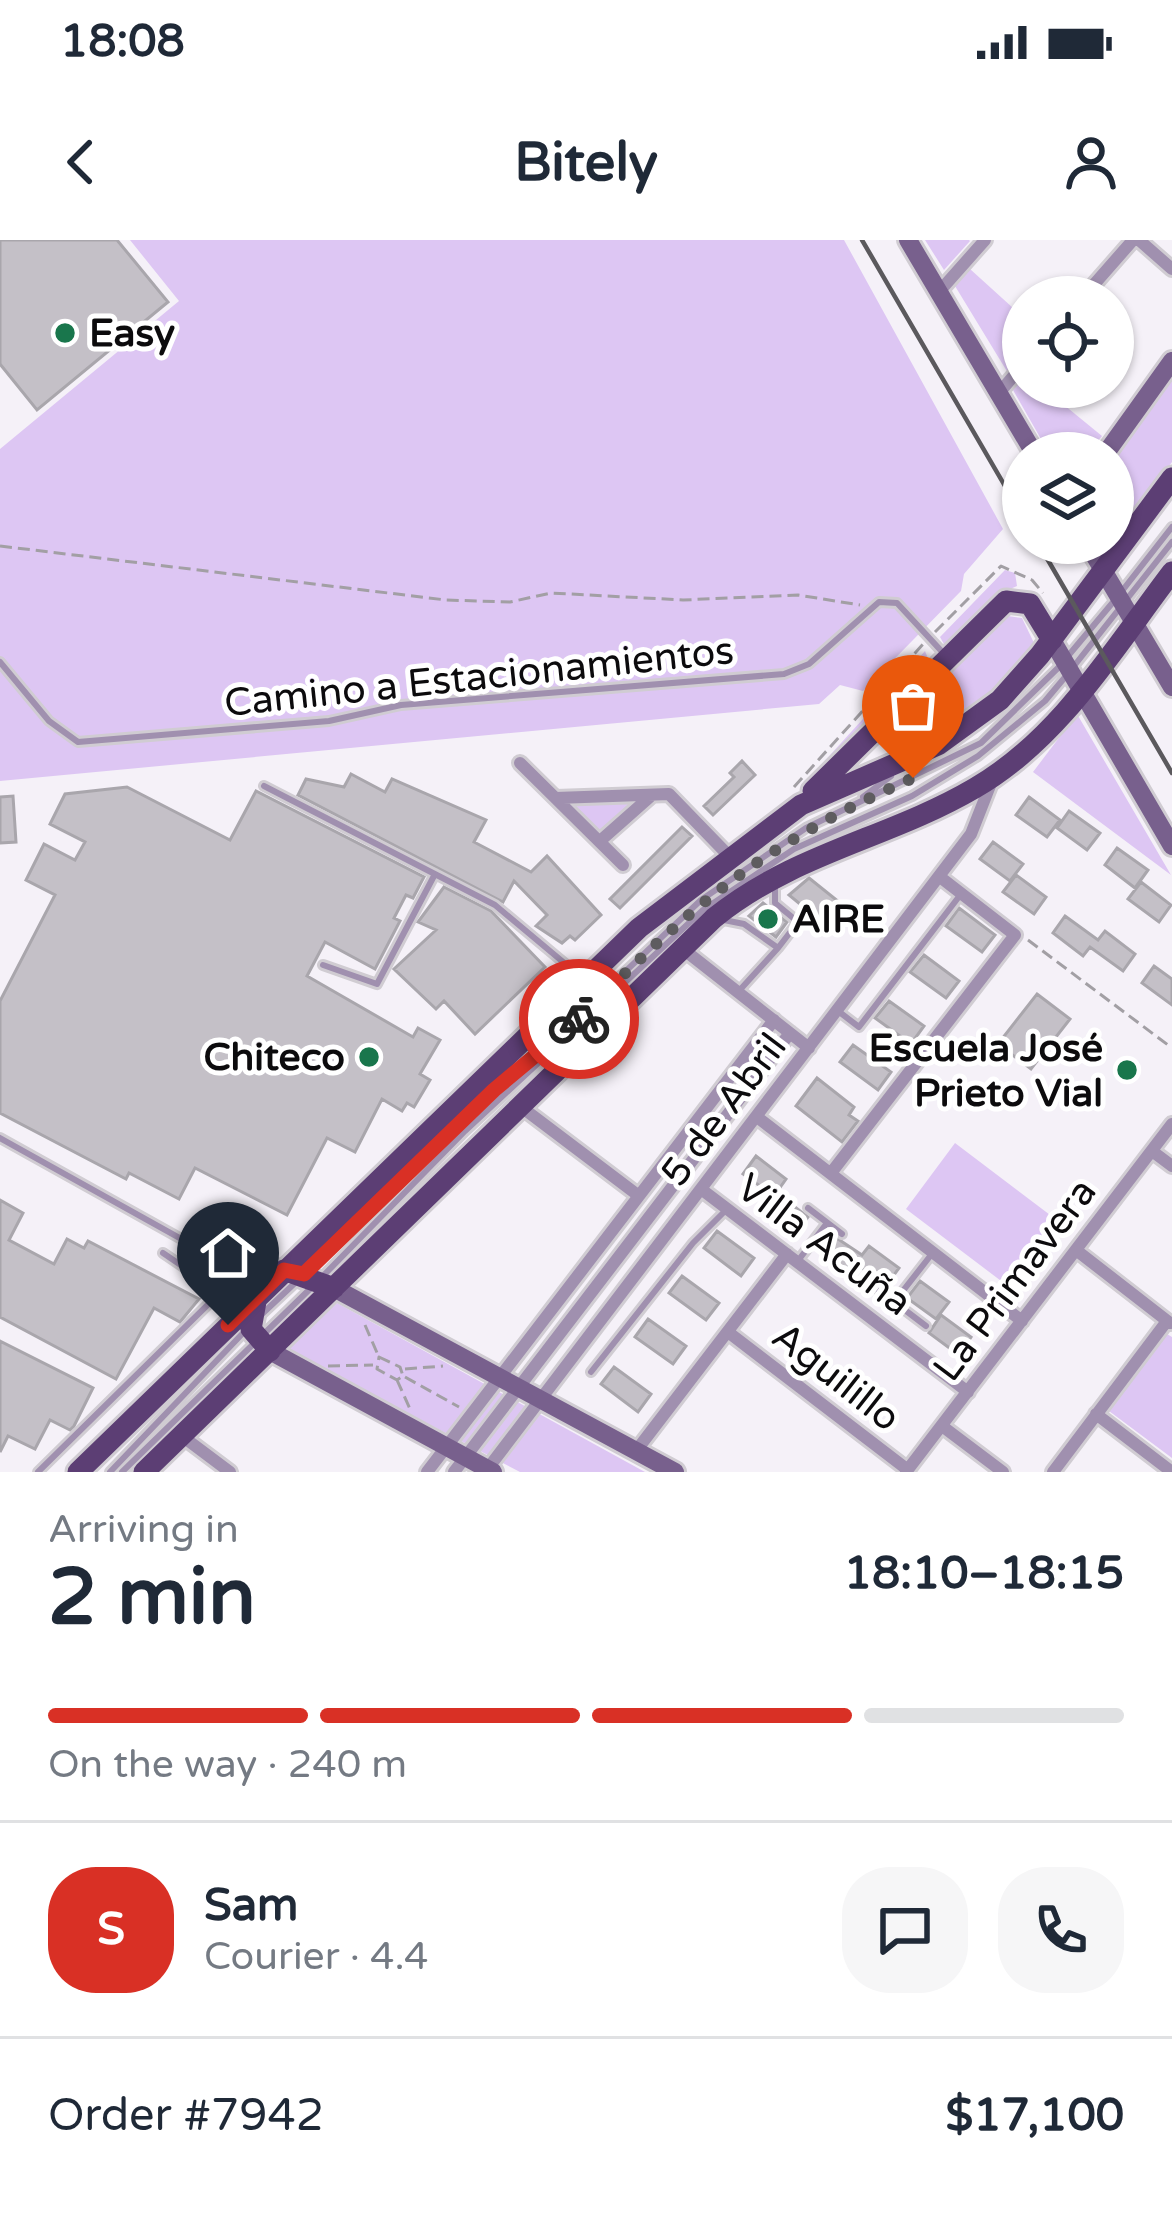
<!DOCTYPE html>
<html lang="en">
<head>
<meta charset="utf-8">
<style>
	:root { --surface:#fff; --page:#f6f6f7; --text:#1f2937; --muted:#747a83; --line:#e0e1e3; --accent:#d93025 }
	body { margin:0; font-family:"Varela Round",sans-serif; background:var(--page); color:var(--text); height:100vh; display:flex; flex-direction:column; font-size:45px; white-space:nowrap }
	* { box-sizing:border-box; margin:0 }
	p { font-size:39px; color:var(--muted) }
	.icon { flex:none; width:66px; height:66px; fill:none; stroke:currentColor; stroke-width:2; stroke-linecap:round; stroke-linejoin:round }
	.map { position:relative; height:1232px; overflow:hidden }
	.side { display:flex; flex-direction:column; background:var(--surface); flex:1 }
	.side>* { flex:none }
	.fabs { position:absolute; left:1002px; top:36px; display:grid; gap:24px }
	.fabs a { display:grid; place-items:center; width:132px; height:132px; border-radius:50%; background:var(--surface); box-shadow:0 3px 9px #0004; font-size:60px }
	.pin { position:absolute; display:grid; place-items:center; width:102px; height:102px; color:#fff; margin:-123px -51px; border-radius:50% 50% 50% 0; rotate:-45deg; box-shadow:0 0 12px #0007 }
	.pin .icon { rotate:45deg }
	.courier { position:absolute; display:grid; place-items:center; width:120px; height:120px; margin:-60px; border:9px solid #d93025; border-radius:50%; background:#fff; color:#222; box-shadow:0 3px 15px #0007 }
	.overview em { font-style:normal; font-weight:800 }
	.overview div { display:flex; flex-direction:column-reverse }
	.overview { display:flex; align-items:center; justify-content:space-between; height:204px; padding:0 48px }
	h1 { font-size:78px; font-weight:800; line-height:90px }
	.bar { display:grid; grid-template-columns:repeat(4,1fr); gap:18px 12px; align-content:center; height:144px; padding:0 48px }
	.bar i { height:15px; border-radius:9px; background:var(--line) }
	.bar .selected { background:var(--accent) }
	.bar p { grid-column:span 4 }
	.line { display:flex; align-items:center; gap:30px; padding:0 48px; border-top:3px solid var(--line) }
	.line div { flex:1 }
	.round { display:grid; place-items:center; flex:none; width:126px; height:126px; border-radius:48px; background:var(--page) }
	.status { display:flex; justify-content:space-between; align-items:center; height:84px; padding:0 60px; background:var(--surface); direction:ltr }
	.status svg { height:33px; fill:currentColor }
	header { display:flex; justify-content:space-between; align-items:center; height:156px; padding:0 48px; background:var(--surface); font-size:54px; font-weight:800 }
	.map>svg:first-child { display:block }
	.green { fill:#ddc6f3 }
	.building { fill:#c4c0c7; stroke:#a9a6ac; stroke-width:3 }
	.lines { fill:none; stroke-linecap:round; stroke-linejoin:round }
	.lane-casing { stroke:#d0ccd2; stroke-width:12 }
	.street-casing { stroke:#d0ccd2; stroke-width:18 }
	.secondary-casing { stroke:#d0ccd2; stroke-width:24 }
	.primary-casing { stroke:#d0ccd2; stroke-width:27 }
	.path { stroke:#a29fa4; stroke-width:3; stroke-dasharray:12 6; stroke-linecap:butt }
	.lane { stroke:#a090af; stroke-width:6 }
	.street { stroke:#a090af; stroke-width:12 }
	.secondary { stroke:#78608d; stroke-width:18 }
	.primary { stroke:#5c3e74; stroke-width:21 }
	.rail { stroke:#5b595d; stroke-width:4.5 }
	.done { stroke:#5e5c5f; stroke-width:12; stroke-dasharray:0 21.6 }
	.route { stroke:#d93025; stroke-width:15 }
	.poi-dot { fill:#19764c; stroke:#fff; stroke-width:4.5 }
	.labels { text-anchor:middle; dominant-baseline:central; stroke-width:10; stroke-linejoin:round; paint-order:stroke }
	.poi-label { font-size:39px; font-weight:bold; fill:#0c0b0d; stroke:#fff; text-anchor:start }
	.street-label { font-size:39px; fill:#0c0b0d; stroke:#fff }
</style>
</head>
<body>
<div class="status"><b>18:08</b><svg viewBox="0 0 49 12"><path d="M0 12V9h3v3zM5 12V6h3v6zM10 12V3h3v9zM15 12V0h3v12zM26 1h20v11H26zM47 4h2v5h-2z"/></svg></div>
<header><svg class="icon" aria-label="back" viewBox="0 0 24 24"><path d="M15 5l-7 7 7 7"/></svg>Bitely<svg class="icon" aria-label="person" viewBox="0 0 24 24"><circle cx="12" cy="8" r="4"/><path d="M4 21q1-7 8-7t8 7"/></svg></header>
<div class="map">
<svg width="1172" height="1232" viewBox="0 0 1172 1232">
	<rect width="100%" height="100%" fill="#f5f1f8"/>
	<path class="green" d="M130 0H844L1003 289 964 334 961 351 863 451 840 445 819 464 0 541V209L179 61Z
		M925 0H969L970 1 944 30Z
		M970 29 1023 77V116L1008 133 955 46Z
		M1172 132V222L1113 299V214Z
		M1023 138V147H1042L1102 196 1088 213H1049L1013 150Z
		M1005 330 1015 333 1017 346 1008 350 953 405 944 404 940 397Z
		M1008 376 1022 378 1034 403C1003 441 962 495 909 501L902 485 905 477 997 380Z
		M925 411 931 426 818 542 810 537Z
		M1077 474 1171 635 1033 532Z
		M638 559 600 593 568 564Z
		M955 903 1066 987 1017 1053 906 969Z
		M337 1063 645 1232H520L286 1109Z
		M1167 1094 1172 1097V1218L1109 1171Z"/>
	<path class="building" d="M0 0H117L168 62 37 170 0 124Z
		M742 521 755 535 713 575 704 566 734 537 730 533Z
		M351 534 385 552 392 539 486 580 474 602 531 632 547 616 601 675 575 700 570 696 562 703 536 686 547 675 514 641 503 662 298 555 306 539 344 547Z
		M127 547 230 600 256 551 424 637 413 658 406 655 394 678 400 681 375 729 325 702 307 736 413 797 418 788 440 800 420 834 430 840 414 867 407 863 402 871 382 859 355 912 327 898 287 975 195 928 179 959 129 933 126 939 0 873V761L55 655 26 640 44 604 75 620 85 602 50 584 65 554Z
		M13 556 16 602 0 603V557Z
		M1029 557 1060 580 1047 597 1016 575Z
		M1069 571 1100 593 1087 610 1057 588Z
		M682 587 692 596 620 668 610 659Z
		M993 602 1023 624 1010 641 980 619Z
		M1117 608 1148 630 1135 648 1105 625Z
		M1016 635 1046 657 1034 674 1003 652Z
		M809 638 839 662 823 683 789 655Z
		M1141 642 1171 665 1159 682 1128 659Z
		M444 647 491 671 545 727 475 794 444 761 436 769 394 729 436 690 418 682Z
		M763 663 787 682 776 697 749 676Z
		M959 668 995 695 982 712 946 686Z
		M1065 676 1098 700 1105 691 1135 714 1123 731 1090 707 1083 716 1053 693Z
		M924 715 959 741 946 758 910 732Z
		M1154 726 1172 739V765L1142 743Z
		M1037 754 1070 779 1031 829 998 804Z
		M889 761 924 786 911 804 875 778Z
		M853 805 891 832 878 850 840 822Z
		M817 838 854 867 849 875 858 881 842 902 796 866Z
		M756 916 786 939 774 956 743 934Z
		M778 954 808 977 796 993 765 971Z
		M0 960 23 973 9 1000 54 1024 67 999 84 1008 88 1001 199 1059 180 1082 154 1068 116 1139 0 1077Z
		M717 991 754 1018 741 1036 704 1008Z
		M829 993 862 1015 869 1006 899 1028 886 1046 854 1022 847 1031 817 1009Z
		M259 999 274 1016 258 1029 244 1013Z
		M682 1036 719 1063 706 1080 669 1053Z
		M920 1041 949 1062 936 1079 907 1058Z
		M941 1075 971 1097 959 1115 929 1093Z
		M648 1079 686 1106 673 1124 635 1097Z
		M0 1101 93 1148 74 1186 70 1190 50 1180 35 1209 8 1196 0 1212Z
		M614 1127 651 1154 638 1172 601 1144Z"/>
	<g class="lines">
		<g class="lane-casing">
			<path id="lane" d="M1122 351 1172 287
				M1068 416 1114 361
				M0 422 49 481 78 502 329 481 401 465 784 434 809 424 879 362 897 363 946 416
				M1074 426 1172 302
				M264 546 495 665 581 737
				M863 557 891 536
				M775 645V663L798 682 778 708
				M724 680 744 684 778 708 738 752
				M323 725 377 744 435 634
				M838 771 859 787 961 654
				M0 898 264 1045
				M808 968 842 994
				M163 1013 222 1053
				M797 1022 827 983
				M306 1033 701 660 806 588 981 503 1060 426
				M322 1037 465 891 703 670 794 609 912 556 978 516 1045 461 1066 436
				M864 1039 926 1086
				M895 1061 931 1015
				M262 1074 296 1042
				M591 1132 693 1003 727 969
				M38 1232 243 1030
				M110 1232 244 1092
				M122 1232 313 1046"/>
		</g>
		<g class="street-casing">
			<path id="street" d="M1139 0 1172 29
				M938 53 985 0
				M1083 57 1133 0
				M999 153 1023 125
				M520 523 623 625
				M556 558 669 554 731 618
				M600 601 652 555
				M683 709 809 808
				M520 866 639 956
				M757 877 1022 1081
				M1152 911 1172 926
				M831 933 1015 695 940 637
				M701 949 968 1152
				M1076 1010 1170 1083
				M728 1092 908 1230
				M1096 1174 1172 1232
				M942 1186 1003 1232
				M182 1196 230 1232
				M636 1211 787 1014
				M486 1231 971 594 993 538
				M427 1232 774 780
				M454 1232 790 793
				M906 1232 1172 884
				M1053 1232 1167 1081"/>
		</g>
		<g class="secondary-casing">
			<path id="secondary" d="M908 0 1034 213
				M1106 213 1172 121
				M1087 303 1172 447
				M1052 400 1172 606
				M334 1048 675 1232
				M270 1111 493 1232"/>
		</g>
		<g class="primary-casing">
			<path id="primary" d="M813 551 1006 361 1030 364 1052 400
				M284 1030 334 1048
				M257 1056 251 1089 270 1111
				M78 1232 639 688 801 565 938 505 1000 460 1040 415 1172 238
				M144 1232 714 678C796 612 888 599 975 548 1060 499 1114 408 1172 332"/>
		</g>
		<path class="path" d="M0 306 446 360 510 362 551 353 683 360 798 355 860 365
			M935 392 1001 326 1032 340 1043 353
			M794 547 924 403
			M1028 700 1172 808
			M365 1085 378 1115
			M379 1117 400 1127 403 1136 397 1140 377 1129Z
			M328 1126 373 1125
			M405 1129 443 1126
			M405 1137 459 1167
			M397 1140 410 1169"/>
		<use href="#lane" class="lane"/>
		<use href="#street" class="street"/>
		<use href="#secondary" class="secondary"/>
		<use href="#primary" class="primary"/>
		<path class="rail" d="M862 0 1023 277
			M1038 303 1172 533"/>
	</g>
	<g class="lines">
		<path class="done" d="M579 779C694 663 762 605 913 538"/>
		<path class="route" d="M228 1085 284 1030 304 1034 494 850 579 779"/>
	</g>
	<g class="poi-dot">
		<circle cx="65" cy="93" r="12"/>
		<circle cx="768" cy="679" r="12"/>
		<circle cx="369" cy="817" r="12"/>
		<circle cx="1127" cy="830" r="12"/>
	</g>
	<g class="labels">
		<g class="poi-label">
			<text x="89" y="93">Easy</text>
			<text x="792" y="679">AIRE</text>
			<text x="1103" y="808" text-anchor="end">Escuela José<tspan x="1103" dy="45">Prieto Vial</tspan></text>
			<text x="345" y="817" text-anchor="end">Chiteco</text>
		</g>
		<g class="street-label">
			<text transform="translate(479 437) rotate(-6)">Camino a Estacionamientos</text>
			<text transform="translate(724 870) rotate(-53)">5 de Abril</text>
			<text transform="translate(824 1005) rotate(37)">Villa Acuña</text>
			<text transform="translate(1015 1040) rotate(-53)">La Primavera</text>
			<text transform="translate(836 1137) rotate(38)">Aguilillo</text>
		</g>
	</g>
</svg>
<div class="fabs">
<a><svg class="icon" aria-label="locate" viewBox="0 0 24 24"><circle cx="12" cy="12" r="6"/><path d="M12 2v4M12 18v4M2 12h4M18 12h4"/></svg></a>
<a><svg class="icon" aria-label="layers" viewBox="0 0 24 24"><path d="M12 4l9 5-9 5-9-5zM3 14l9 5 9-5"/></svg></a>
</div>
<div class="pin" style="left:913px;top:538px;background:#ea580c"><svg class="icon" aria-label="bag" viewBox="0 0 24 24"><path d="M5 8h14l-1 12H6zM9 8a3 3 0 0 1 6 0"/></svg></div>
<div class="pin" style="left:228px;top:1085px;background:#1f2937"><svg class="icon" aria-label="home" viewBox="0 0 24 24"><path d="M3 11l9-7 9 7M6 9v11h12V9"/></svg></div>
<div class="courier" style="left:579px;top:779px"><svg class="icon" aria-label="bike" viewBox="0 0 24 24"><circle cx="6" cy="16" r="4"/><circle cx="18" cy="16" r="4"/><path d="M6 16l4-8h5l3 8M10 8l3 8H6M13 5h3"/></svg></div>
</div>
<section class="side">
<div class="overview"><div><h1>2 min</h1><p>Arriving in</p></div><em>18:10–18:15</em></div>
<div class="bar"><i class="selected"></i><i class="selected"></i><i class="selected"></i><i></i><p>On the way · 240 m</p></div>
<div class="line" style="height:216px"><b class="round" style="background:var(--accent);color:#fff">S</b><div><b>Sam</b><p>Courier · 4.4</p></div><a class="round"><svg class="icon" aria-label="chat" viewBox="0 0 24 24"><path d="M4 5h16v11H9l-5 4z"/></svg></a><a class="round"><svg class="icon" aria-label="phone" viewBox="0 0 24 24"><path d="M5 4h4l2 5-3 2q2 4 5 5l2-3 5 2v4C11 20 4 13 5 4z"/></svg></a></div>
<div class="line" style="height:156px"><div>Order #7942</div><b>$17,100</b></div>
</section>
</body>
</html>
